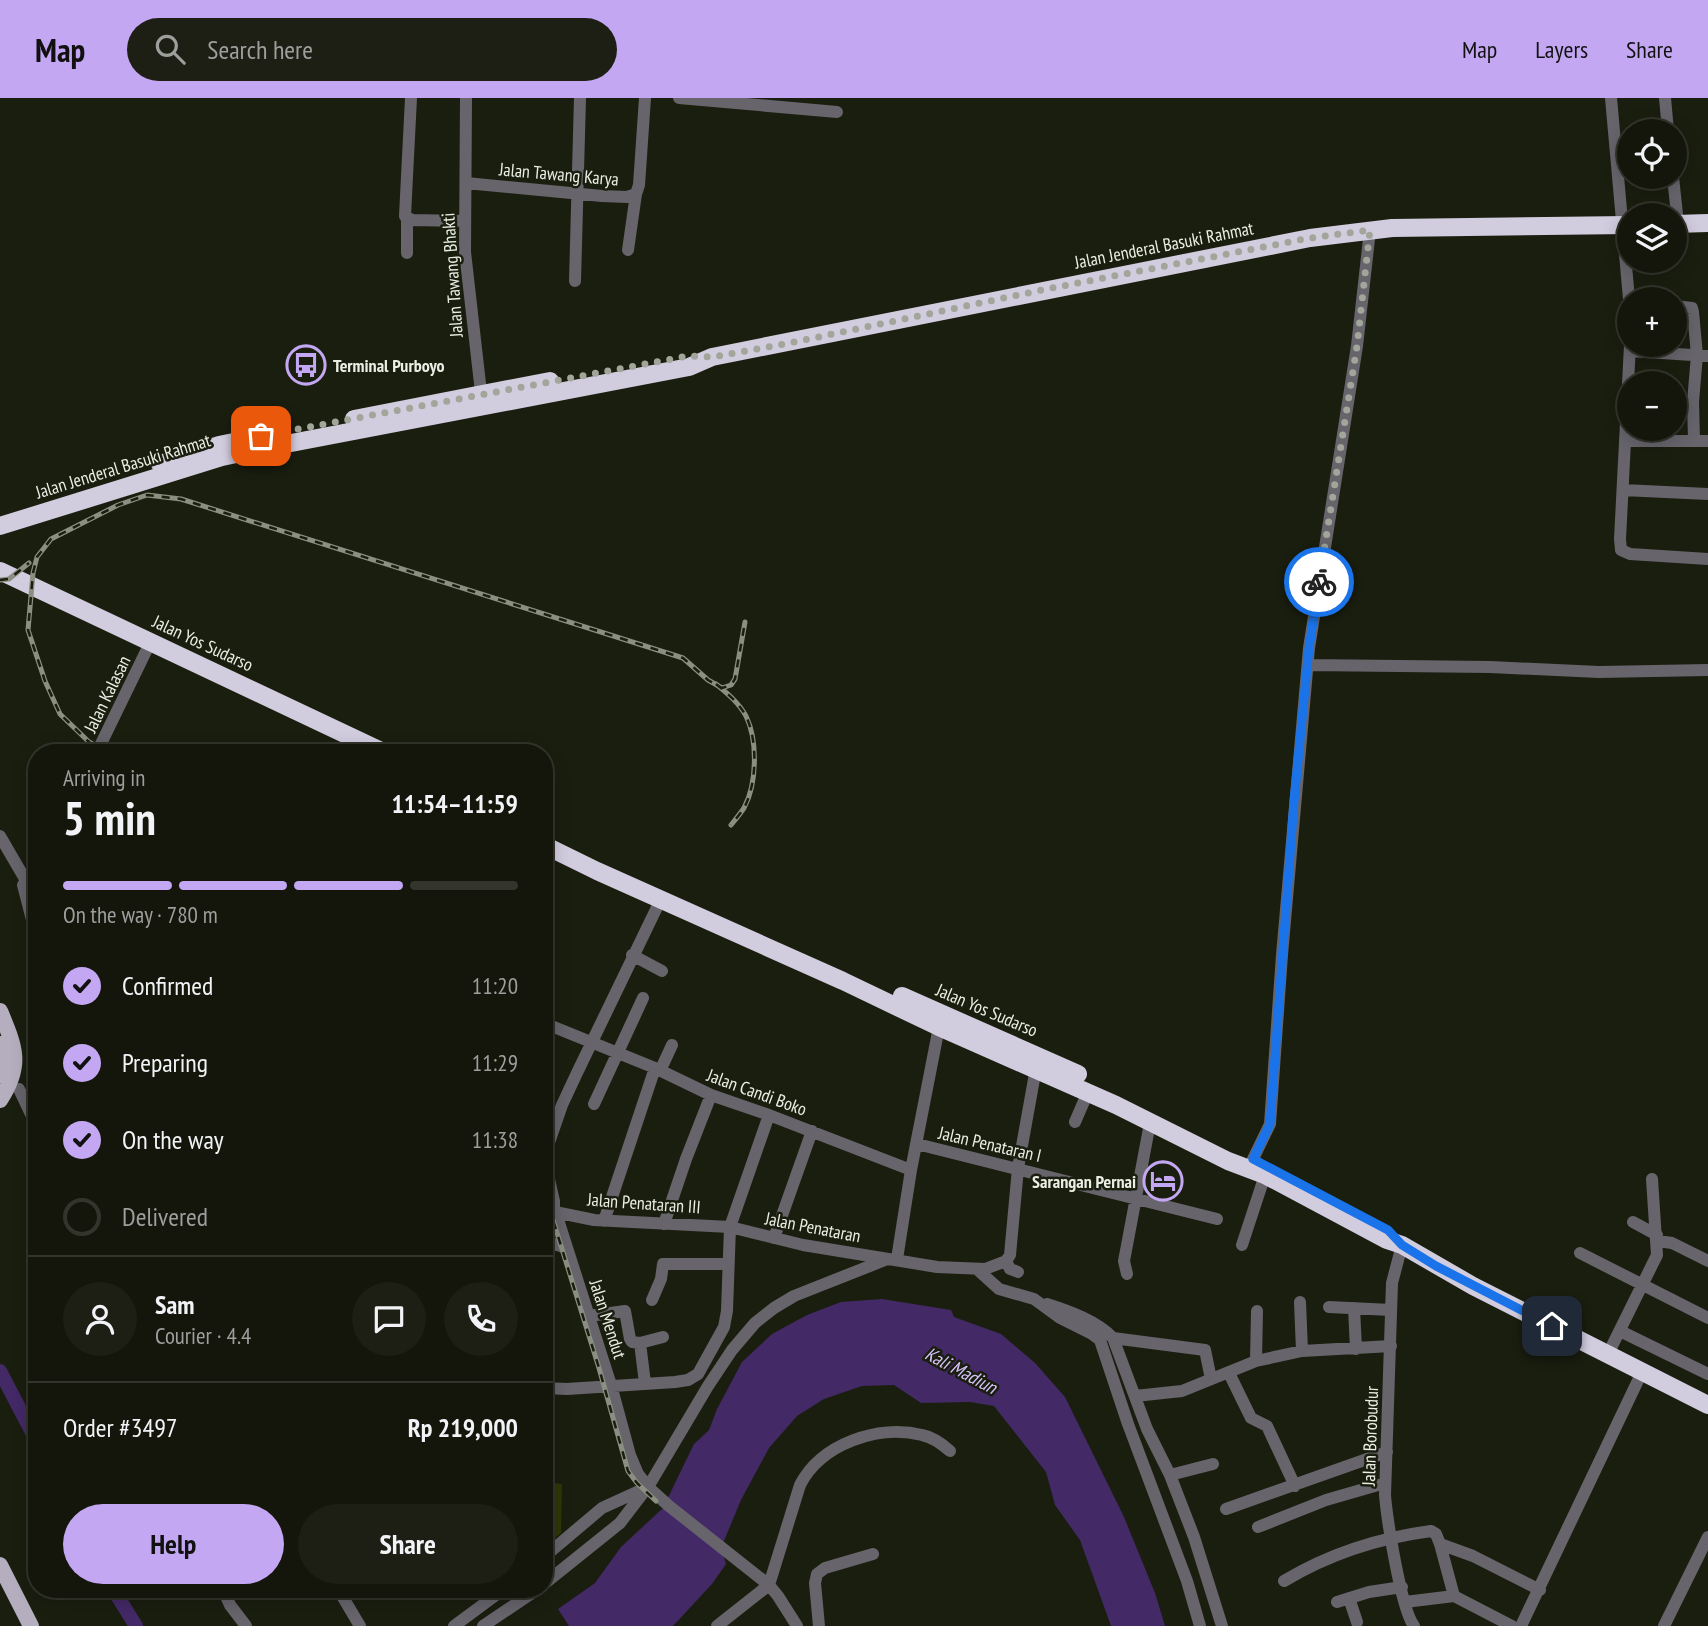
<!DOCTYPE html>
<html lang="en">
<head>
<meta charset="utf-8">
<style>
	:root { --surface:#14160b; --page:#1d1f14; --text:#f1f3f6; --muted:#9d9f9d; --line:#33352c; --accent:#c3a7f2 }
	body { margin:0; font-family:"PT Sans Narrow",sans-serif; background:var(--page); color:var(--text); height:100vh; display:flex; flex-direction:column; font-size:26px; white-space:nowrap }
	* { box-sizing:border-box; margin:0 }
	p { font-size:23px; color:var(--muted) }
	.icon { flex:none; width:38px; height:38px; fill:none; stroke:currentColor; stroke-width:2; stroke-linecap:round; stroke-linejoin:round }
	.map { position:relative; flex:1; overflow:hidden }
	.drawer { position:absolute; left:28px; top:646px; width:525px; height:854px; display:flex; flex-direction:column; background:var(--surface); border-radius:28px; box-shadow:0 4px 18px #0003,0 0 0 2px var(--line) }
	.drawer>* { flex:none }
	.controls { position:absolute; left:1617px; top:21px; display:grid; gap:14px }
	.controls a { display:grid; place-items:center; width:70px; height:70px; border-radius:50%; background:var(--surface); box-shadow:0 4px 18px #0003,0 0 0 2px var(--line); font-size:35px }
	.pin { position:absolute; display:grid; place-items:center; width:60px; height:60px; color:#fff; margin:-30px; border-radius:14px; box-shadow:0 4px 10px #0006 }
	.courier { position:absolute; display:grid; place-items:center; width:70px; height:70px; margin:-35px; border:5px solid #1a73e8; border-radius:50%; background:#fff; color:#222; box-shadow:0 2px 9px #0007 }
	.head em { font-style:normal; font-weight:700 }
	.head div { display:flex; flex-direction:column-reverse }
	.head { display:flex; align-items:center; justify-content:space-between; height:119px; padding:0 35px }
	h1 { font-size:46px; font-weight:700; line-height:52px }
	.bar { display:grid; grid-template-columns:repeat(4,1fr); gap:10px 7px; align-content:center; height:84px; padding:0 35px }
	.bar i { height:9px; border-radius:5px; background:var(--line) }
	.bar .on { background:var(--accent) }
	.bar p { grid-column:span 4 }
	.line { display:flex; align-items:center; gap:18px; padding:0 35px; border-top:2px solid var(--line) }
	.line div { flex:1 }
	.round { display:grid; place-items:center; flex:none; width:74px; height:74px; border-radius:37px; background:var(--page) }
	ol { padding:0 35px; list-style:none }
	li { display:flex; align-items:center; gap:21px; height:77px }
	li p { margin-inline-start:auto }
	li .icon { padding:7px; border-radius:50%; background:var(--accent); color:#111; stroke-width:4 }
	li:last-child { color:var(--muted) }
	li i { width:38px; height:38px; border:4px solid var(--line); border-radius:50% }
	.cta { display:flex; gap:14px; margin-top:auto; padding:14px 35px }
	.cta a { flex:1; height:80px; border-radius:42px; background:var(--accent); color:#111; font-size:28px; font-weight:700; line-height:80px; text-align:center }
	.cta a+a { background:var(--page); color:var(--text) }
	header { display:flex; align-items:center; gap:42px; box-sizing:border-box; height:98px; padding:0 35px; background:var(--accent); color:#111 }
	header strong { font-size:33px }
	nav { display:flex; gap:38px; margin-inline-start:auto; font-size:24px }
	.search { width:490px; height:63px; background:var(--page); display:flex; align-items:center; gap:18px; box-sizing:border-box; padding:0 24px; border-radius:38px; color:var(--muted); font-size:26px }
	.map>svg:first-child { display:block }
	.green { fill:#2d3706 }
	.water { fill:#432966 }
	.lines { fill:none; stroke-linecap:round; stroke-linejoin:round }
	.river { stroke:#432966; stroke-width:14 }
	.minor { stroke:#67646c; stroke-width:12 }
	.major { stroke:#b4aebe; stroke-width:16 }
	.highway { stroke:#d2ccdf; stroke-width:18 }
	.rail-casing { stroke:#8b8f82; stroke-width:5 }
	.rail { stroke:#1a1e0f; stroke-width:2.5; stroke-dasharray:8; stroke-linecap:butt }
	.done { stroke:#a2a599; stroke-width:7; stroke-dasharray:0 12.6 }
	.route { stroke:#1a73e8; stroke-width:9 }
	.labels { text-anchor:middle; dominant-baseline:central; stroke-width:5; stroke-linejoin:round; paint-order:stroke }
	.street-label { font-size:18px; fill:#ebeee4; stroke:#1a1e0f }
	.poi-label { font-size:18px; font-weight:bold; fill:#ebeee4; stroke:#1a1e0f; text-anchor:start }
	.water-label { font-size:19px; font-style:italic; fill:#d6c2fb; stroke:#1a1e0f }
</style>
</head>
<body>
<header>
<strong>Map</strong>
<div class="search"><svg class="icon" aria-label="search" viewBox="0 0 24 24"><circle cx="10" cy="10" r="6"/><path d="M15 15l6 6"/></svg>Search here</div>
<nav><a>Map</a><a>Layers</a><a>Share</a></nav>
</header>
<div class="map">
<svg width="1708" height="1528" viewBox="0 0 1708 1528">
	<rect width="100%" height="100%" fill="#1a1e0f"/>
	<path class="green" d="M544 1384 562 1386 561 1435 544 1449Z"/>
	<path class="water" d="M882 1201 951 1212 954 1219 1001 1236 1035 1265 1065 1299 1124 1419 1155 1495 1165 1528H1111L1080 1442 1055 1407 1046 1374 994 1308 970 1304 921 1305 894 1287 862 1288 824 1301 797 1318 769 1350 741 1402 721 1450 726 1466 712 1486 673 1528H569L558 1511 595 1485 621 1449 663 1410 694 1346 709 1332 717 1311 742 1264 772 1236 807 1217 841 1204Z"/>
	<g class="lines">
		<path class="river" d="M0 1273 37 1344
			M113 1491 136 1528"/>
		<path class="minor" d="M411 0 405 118 412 122 464 123
			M466 0 465 154 482 303
			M679 0 837 14
			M1611 0 1629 201
			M1665 0 1668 33
			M1673 79 1678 126
			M466 85 602 98 627 99 636 96 639 87 645 0
			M407 121V155
			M628 152 636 96
			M575 183 580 0
			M1675 208 1692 210 1693 214 1697 257 1693 304 1694 342
			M1630 247 1620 441 1621 452 1630 456 1708 461
			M1630 253 1708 258
			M1626 343H1708
			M1623 392 1708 396
			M1308 567 1490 569 1599 574 1708 572
			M97 654 151 543
			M0 738 25 781
			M37 764 23 787 37 841
			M632 857 662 873
			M544 925 655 970 711 997 769 1017 911 1072
			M660 973 672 947
			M19 991 37 1029
			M594 1006 643 900
			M1075 1024 1088 994
			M917 1046 1217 1121
			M544 1059 562 1007 576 977 661 801
			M544 1060 554 1103V1109L611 1287 630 1357 638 1376 648 1389 669 1408 769 1487 778 1498 797 1528
			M1253 1061 1270 1026 1282 857 1309 550 1357 248 1370 132
			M544 1109 555 1114 594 1122 730 1129 803 1147 937 1169 985 1171 1006 1163 1010 1157 1018 1070 1036 970
			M604 1123 655 970
			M1633 1124 1657 1137
			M664 1126 686 1061 711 997
			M774 1140 812 1033
			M544 1143 567 1150
			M1658 1143 1672 1145 1708 1163
			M1242 1147 1265 1077
			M1402 1147 1392 1185 1385 1397C1387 1421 1401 1511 1414 1528
			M1580 1155 1708 1220
			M897 1161 911 1072 939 929
			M1006 1163 1010 1171 1018 1174
			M978 1172 999 1191 1034 1201 1060 1220 1092 1236 1100 1242 1128 1326 1187 1483 1200 1528
			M1127 1176 1124 1163 1150 1025
			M652 1202 661 1181 663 1166H728
			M1300 1204 1302 1253
			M1047 1206C1069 1213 1097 1223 1113 1240L1147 1331 1170 1377 1213 1366
			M1329 1209 1391 1212
			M1354 1210 1356 1251
			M589 1218 625 1213 630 1241 632 1244 640 1245
			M1620 1233 1708 1276
			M1113 1240 1205 1252 1211 1281
			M1608 1256 1657 1157 1652 1081
			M1256 1263 1257 1213
			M1229 1275 1251 1320 1267 1328 1295 1388
			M645 1285 640 1245 663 1239
			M544 1290 567 1291 675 1284 688 1282 698 1276 724 1229 727 1213 730 1129 769 1017
			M1135 1298 1182 1293 1256 1263 1302 1253 1391 1248
			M1170 1377 1194 1439 1222 1528
			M1226 1411 1387 1354
			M1258 1429 1326 1402 1385 1385
			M544 1459 602 1410 648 1389 708 1288 732 1252 755 1225 774 1210 794 1198 885 1162
			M1284 1483C1329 1456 1378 1440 1431 1433L1436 1436 1440 1446
			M544 1486 620 1425 646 1391
			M223 1491 230 1507 246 1528
			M338 1491 360 1528
			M1349 1500 1357 1524
			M1337 1504 1369 1494 1402 1489
			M1405 1504 1454 1498
			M454 1528 504 1491
			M483 1528 538 1491
			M717 1528 769 1487 800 1387C821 1346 878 1326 922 1337 933 1339 942 1346 950 1353
			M819 1528 815 1485 817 1476 825 1470 873 1456
			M1512 1528 1454 1498 1440 1446 1473 1458 1540 1492
			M1521 1528 1642 1274
			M1664 1528 1708 1439"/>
		<path class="major" d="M0 913C15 949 23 967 0 1002
			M0 946 3 957 0 977
			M0 1467 31 1528"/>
		<path class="highway" d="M1675 126 1708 125
			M354 321 550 283
			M160 366 219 347 282 334
			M0 428 222 359 265 350 689 269 712 259 1310 140 1392 130 1629 127
			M0 473 383 654
			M544 747 597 773 843 883 939 929 1116 1007 1228 1063 1265 1077 1387 1142 1402 1147 1473 1188 1708 1307
			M902 898 1078 976"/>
		<g class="rail-casing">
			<path id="rail" d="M0 482 9 481 29 465
				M716 586C727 595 739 605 746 618 758 643 757 686 744 710 740 716 735 722 731 727
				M107 654 89 644 60 616 45 583 28 532 33 475 37 459 51 441 118 407 147 397 181 401 683 560 708 582 722 590 731 587 735 581 745 524
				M544 1093 599 1270 628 1373 637 1385 656 1403"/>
		</g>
		<use href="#rail" class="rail"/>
	</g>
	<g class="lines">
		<path class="done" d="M261 338 688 258 712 259 785 246 1047 191 1310 140 1370 132 1357 248 1319 484"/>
		<path class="route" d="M1319 484 1309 550 1294 703 1270 1026 1253 1061 1388 1132 1402 1147 1436 1168 1552 1228"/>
	</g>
	<defs>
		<g id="bus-ring" transform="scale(2.0125)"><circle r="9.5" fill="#1a1e0f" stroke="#c3a7f2" stroke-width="1.5"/><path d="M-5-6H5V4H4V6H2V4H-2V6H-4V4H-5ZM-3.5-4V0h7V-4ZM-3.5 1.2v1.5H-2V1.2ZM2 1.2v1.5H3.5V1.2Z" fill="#c3a7f2"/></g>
		<g id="hotel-ring" transform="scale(2.0125)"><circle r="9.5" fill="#1a1e0f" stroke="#c3a7f2" stroke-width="1.5"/><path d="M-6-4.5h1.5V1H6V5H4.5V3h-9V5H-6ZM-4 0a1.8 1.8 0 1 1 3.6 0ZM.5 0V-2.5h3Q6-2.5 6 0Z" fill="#c3a7f2"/></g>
	</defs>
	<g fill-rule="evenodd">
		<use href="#bus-ring" x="306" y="267"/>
		<use href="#hotel-ring" x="1163" y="1083"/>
	</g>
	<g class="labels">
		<g class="street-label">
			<text transform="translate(559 76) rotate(5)">Jalan Tawang Karya</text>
			<text transform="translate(1164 147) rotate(-11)">Jalan Jenderal Basuki Rahmat</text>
			<text transform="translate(452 177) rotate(-94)">Jalan Tawang Bhakti</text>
			<text transform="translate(123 368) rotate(-17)">Jalan Jenderal Basuki Rahmat</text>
			<text transform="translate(203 545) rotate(25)">Jalan Yos Sudarso</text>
			<text transform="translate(107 596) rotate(-64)">Jalan Kalasan</text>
			<text transform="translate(987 912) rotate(23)">Jalan Yos Sudarso</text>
			<text transform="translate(757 994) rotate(20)">Jalan Candi Boko</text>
			<text transform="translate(990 1046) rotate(13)">Jalan Penataran I</text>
			<text transform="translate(644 1105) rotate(4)">Jalan Penataran III</text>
			<text transform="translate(813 1129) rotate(11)">Jalan Penataran</text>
			<text transform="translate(608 1221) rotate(72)">Jalan Mendut</text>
			<text transform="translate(1370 1338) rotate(-88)">Jalan Borobudur</text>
		</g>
		<g class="poi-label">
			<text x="333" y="267">Terminal Purboyo</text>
			<text x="1136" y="1083" text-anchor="end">Sarangan Pernai</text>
		</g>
		<g class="water-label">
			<text transform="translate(961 1272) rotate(28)">Kali Madiun</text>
		</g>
	</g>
</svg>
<div class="controls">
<a><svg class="icon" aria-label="locate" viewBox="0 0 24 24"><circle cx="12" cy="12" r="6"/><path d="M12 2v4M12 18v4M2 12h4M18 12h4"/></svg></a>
<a><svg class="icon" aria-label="layers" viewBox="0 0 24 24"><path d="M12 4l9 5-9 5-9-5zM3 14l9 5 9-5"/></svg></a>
<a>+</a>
<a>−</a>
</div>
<div class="pin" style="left:261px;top:338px;background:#ea580c"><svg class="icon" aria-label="bag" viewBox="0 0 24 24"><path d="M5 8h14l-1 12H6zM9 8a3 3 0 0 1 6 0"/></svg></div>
<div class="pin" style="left:1552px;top:1228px;background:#1f2937"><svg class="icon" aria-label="home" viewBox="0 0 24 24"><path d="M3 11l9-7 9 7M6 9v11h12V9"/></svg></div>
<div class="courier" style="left:1319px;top:484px"><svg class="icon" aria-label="bike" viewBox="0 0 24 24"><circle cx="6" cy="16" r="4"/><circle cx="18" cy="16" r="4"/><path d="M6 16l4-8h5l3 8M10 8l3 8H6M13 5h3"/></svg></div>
<section class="drawer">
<div class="head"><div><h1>5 min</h1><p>Arriving in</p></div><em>11:54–11:59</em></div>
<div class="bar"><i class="on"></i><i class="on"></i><i class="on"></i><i></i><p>On the way · 780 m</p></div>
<ol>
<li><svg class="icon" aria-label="check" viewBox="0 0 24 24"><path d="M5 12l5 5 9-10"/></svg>Confirmed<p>11:20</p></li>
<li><svg class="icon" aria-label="check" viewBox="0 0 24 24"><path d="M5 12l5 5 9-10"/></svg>Preparing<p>11:29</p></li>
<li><svg class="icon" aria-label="check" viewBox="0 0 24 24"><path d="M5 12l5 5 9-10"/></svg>On the way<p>11:38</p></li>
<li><i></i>Delivered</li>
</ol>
<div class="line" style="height:126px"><a class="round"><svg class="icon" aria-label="person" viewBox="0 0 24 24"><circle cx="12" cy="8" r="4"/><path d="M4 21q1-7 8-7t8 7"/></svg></a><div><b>Sam</b><p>Courier · 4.4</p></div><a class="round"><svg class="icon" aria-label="chat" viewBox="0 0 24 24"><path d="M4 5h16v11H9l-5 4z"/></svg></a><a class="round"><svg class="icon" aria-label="phone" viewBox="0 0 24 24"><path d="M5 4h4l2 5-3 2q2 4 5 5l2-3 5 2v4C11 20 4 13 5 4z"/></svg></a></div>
<div class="line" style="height:91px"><div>Order #3497</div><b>Rp 219,000</b></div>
<div class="cta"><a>Help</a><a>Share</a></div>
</section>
</div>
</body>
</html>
